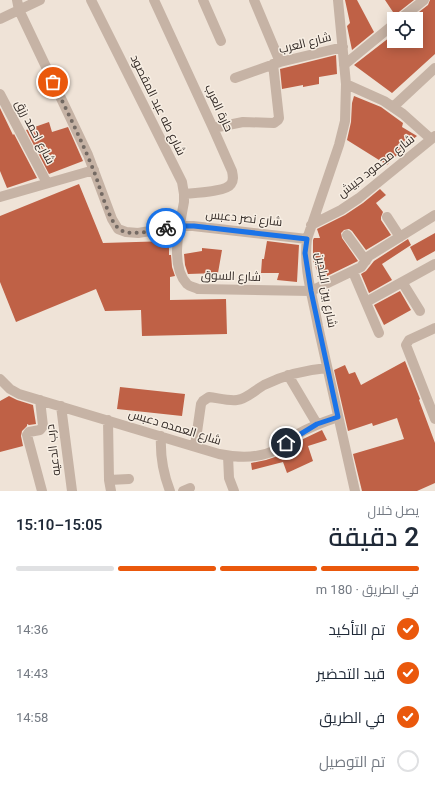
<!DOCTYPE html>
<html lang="ar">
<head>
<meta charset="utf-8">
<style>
	:root { --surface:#fff; --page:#f2f2f3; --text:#1f2937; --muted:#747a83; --line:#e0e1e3; --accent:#ea580c }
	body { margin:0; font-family:Roboto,Cairo,sans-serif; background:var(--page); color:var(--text); direction:rtl; height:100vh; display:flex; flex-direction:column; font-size:15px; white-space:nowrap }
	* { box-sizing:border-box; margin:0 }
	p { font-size:13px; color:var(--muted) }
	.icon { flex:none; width:22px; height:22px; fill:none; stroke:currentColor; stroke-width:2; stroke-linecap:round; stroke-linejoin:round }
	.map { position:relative; height:491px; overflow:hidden; direction:ltr }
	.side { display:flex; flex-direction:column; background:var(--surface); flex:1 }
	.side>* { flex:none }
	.controls { position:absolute; left:387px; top:12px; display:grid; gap:8px }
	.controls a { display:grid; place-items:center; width:36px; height:36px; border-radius:0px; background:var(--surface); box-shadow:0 2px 10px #0003; font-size:20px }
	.pin { position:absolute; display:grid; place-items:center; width:34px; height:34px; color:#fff; margin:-17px; border:2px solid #fff; border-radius:50%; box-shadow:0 1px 4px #0007 }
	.courier { position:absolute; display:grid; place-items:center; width:40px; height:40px; margin:-20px; border:3px solid #1a73e8; border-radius:50%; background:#fff; color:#222; box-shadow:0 1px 5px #0007 }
	.headline em { font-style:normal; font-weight:600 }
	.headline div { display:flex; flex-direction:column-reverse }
	.headline { display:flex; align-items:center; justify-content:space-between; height:68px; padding:0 16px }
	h1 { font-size:26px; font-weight:600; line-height:30px }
	.bar { display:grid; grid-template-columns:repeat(4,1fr); gap:6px 4px; align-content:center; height:48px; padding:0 16px }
	.bar i { height:5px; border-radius:3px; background:var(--line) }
	.bar .active { background:var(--accent) }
	.bar p { grid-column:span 4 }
	ol { padding:0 16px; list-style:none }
	li { display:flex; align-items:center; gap:12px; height:44px }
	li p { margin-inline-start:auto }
	li .icon { padding:4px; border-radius:50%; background:var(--accent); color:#fff; stroke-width:4 }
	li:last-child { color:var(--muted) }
	li i { width:22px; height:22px; border:2px solid var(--line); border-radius:50% }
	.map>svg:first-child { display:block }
	.building { fill:#bf6146 }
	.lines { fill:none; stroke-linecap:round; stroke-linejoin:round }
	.minor { stroke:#c6b3a5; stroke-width:10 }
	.done { stroke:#746a63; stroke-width:4; stroke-dasharray:0 7.2 }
	.route { stroke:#1a73e8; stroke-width:5 }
	.labels { text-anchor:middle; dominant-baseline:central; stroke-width:3; stroke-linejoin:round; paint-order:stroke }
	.street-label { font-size:12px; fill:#322925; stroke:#f7eee3 }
</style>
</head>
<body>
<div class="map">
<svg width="435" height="491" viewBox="0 0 435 491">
	<rect width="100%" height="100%" fill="#efe3d7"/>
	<path class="building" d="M345 0H357L374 32 352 50 347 26 350 23Z
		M385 0H414L395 15Z
		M430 0H435V54L392 93 354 65 394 34V41H416V19H410L428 5Z
		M336 55 337 74 319 77V84L303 87V85L282 89 280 69Z
		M354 96 381 107 403 123 402 127 417 136 397 152 399 153 387 165 347 140 351 122 352 103Z
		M0 108 13 135 14 134 37 178 7 188 0 171Z
		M49 122 52 132 68 127 83 161 49 174 26 130Z
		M79 184 103 243 169 241V255H171L172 267 175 276 170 277V300L226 299 227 334 142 336 141 310 105 311 96 289 16 322 0 282V216Z
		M380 189 386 195 376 203 383 212 381 217V220L391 235 366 250 352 231 349 229 344 230 341 233 342 238 358 261 321 279 313 261V240L314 238H320L317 229 345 215 363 203Z
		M435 233V251L417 261 410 247Z
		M408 239 411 245 382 264 392 280 369 293 361 274 366 271 374 261Z
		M267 241 299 245 297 282 277 280 279 273H261L262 259H264Z
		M202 248 222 250 218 273 188 274 185 265 184 254 202 251Z
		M400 291 411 310 384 325 374 305Z
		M405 361 420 399 419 400 435 443V483L417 491H362L353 454 404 439 397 418 373 426 372 423 348 431 334 370 345 365 349 374 355 372 361 385Z
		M120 387 185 394 182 416 117 409Z
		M9 396 17 400 33 405 36 424 29 425 27 424V426L22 431 21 436 23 446 0 452V401Z
		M322 430 327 440 308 446 313 461 287 473 283 462 252 470 251 463 266 460 275 457 283 453 299 441Z"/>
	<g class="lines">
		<path class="minor" d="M17 0 19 10 88 155 112 219 118 229 126 232 138 233 180 226H193L307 239
			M91 0 182 182 184 194V202C180 225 169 265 187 284 190 287 194 287 198 289L311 291 361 267 369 256 435 215
			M154 0 213 128 232 171C233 176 234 180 231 184 226 192 194 193 184 194
			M203 0 221 41
			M254 0 280 62
			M338 0 346 84 345 121 339 145 307 239C303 268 313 298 318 326 330 381 343 436 355 491
			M0 19 40 0
			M400 19 424 0
			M344 65 394 24
			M235 78 280 62 343 47
			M346 84 384 101 403 114 431 139
			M0 94 47 183
			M393 107 435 68
			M213 128 243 122 274 123 278 120 279 118 273 64
			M0 197 94 170
			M387 217 400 237
			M311 225 341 210 359 198 435 136
			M347 235 366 261
			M353 272 379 333
			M402 282 420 311
			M366 302 435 264
			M435 328 409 340 406 345 435 419
			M288 375 317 424
			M0 379 10 389 19 394 219 454C239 458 261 459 279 448 285 444 290 439 296 435 310 427 323 422 338 417
			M40 400 43 426 40 430 29 432 27 435 42 491
			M61 406 72 491
			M108 420 109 480 111 491
			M161 436C160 455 163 473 170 491
			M195 446 201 404 203 401 209 397C218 398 228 401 237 400 247 399 255 390 264 385 284 375 305 370 327 368
			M228 456 229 478 234 491
			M109 480 129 479
			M183 491 190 488"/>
	</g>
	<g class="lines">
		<path class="done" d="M53 82C67 111 81 139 93 169 99 183 108 219 118 228 128 238 154 230 166 228"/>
		<path class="route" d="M166 228 180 226H194L307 239 305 253 311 291 338 417 317 424 286 443"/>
	</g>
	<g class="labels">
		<g class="street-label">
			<text transform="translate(305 43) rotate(-14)">شارع العرب</text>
			<text transform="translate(158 105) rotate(64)">شارع طه عبد المقصود</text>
			<text transform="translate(219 108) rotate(65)">حارة العرب</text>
			<text transform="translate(35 132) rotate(62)">شارع احمد رزق</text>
			<text transform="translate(376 166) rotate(-38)">شارع محمود حبيش</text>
			<text transform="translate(244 218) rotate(6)">شارع نصر دعبس</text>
			<text transform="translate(231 276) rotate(2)">شارع السوق</text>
			<text transform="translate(326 290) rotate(80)">شارع بين البلدين</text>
			<text transform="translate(175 427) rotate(17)">شارع العمده دعبس</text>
			<text transform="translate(53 450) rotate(-97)">درب الدعيه</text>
		</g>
	</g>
</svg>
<div class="controls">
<a><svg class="icon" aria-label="locate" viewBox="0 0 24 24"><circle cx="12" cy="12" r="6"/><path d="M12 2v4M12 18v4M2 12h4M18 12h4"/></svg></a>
</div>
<div class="pin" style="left:53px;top:82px;background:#ea580c"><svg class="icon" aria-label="bag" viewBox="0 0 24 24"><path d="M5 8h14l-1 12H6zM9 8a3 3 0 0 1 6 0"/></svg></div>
<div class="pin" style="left:286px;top:443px;background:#1f2937"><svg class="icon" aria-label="home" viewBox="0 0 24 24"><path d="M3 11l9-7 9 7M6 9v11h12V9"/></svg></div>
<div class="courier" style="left:166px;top:228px"><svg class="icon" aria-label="bike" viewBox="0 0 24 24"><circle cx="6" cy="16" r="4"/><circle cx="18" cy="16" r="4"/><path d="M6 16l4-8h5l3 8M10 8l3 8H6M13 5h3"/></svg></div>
</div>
<section class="side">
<div class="headline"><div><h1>2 دقيقة</h1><p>يصل خلال</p></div><em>15:05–15:10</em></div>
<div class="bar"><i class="active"></i><i class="active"></i><i class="active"></i><i></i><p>في الطريق · 180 m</p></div>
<ol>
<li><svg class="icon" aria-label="check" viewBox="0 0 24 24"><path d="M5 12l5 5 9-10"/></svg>تم التأكيد<p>14:36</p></li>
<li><svg class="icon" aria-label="check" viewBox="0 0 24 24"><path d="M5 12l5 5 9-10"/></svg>قيد التحضير<p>14:43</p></li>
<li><svg class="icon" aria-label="check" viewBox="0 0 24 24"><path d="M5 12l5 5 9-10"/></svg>في الطريق<p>14:58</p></li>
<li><i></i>تم التوصيل</li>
</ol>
</section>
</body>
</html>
